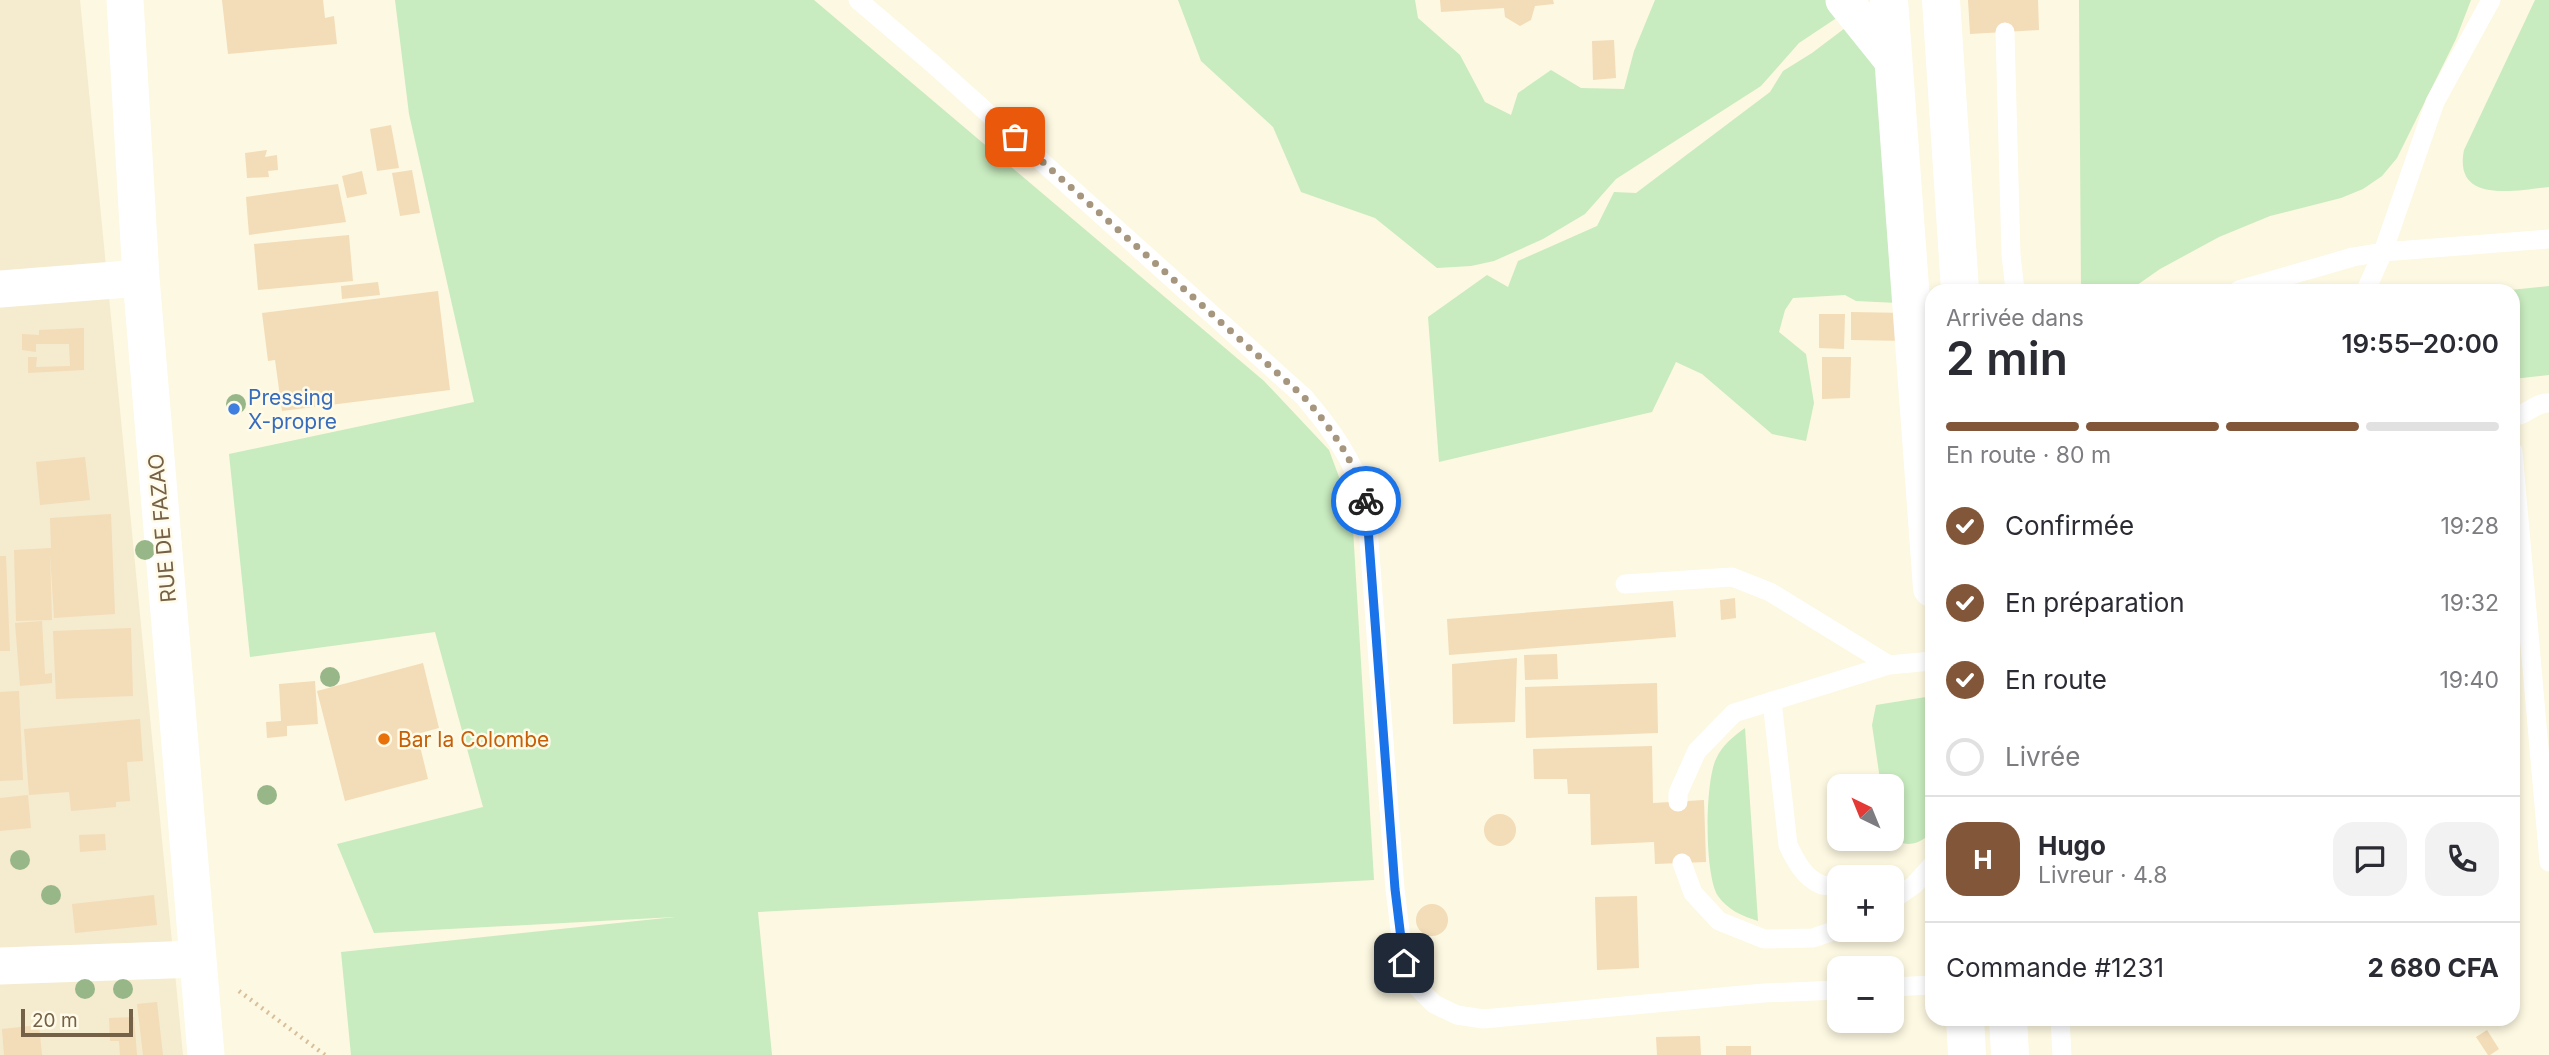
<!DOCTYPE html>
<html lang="fr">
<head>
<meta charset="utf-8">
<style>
	:root { --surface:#fff; --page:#f2f2f3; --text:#2b2b33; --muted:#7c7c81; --line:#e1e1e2; --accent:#825639 }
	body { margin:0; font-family:Inter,sans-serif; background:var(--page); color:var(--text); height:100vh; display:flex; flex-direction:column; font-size:26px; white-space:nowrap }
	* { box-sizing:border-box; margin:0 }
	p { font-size:23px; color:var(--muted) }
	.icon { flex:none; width:38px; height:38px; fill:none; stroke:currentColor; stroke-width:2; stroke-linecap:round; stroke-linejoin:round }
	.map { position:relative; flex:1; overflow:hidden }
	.sheet { position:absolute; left:1925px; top:284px; width:595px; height:742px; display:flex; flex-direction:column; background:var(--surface); border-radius:21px; box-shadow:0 4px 10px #0003 }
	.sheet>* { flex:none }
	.needle { width:46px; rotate:317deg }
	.controls { position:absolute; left:1827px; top:774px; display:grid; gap:14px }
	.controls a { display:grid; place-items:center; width:77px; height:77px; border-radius:14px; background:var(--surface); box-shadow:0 4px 10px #0003; font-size:35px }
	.scale { position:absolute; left:21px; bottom:18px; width:112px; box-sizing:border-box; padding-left:7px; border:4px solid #756147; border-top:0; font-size:19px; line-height:24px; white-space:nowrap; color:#756147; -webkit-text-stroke:5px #fffbe8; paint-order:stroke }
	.pin { position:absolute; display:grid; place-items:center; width:60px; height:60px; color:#fff; margin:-30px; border-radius:14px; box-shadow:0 4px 10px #0006 }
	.courier { position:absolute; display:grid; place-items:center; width:70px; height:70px; margin:-35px; border:5px solid #1a73e8; border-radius:50%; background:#fff; color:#222; box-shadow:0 2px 9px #0007 }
	.headline em { font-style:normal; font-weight:600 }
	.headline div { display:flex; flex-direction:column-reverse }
	.headline { display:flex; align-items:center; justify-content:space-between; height:119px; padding:0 21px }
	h1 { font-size:46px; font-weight:600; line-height:52px }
	.bar { display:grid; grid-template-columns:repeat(4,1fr); gap:10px 7px; align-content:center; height:84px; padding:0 21px }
	.bar i { height:9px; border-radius:5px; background:var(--line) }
	.bar .active { background:var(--accent) }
	.bar p { grid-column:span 4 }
	.line { display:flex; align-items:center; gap:18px; padding:0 21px; border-top:2px solid var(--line) }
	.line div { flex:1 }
	.round { display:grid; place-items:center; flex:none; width:74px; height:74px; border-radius:21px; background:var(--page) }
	ol { padding:0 21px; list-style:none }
	li { display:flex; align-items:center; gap:21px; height:77px }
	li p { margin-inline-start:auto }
	li .icon { padding:7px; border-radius:50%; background:var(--accent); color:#fff; stroke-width:4 }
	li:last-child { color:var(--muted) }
	li i { width:38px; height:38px; border:4px solid var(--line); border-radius:50% }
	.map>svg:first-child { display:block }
	.residential { fill:#f5ebcf }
	.green { fill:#c8ebbf }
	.building { fill:#f3dcb8 }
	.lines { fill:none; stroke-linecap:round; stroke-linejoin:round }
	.path { stroke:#d8bf9b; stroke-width:4.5; stroke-dasharray:2 5; stroke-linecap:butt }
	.lane { stroke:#fff; stroke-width:19 }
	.street { stroke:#fff; stroke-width:37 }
	.secondary { stroke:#fff; stroke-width:38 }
	.tree { fill:#98b789 }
	.done { stroke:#a5967d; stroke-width:7; stroke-dasharray:0 12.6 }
	.route { stroke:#1a73e8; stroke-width:9 }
	.shop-dot { fill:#3f7fe0; stroke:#fffbe8; stroke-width:2.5 }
	.food-dot { fill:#e8710a; stroke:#fffbe8; stroke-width:2.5 }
	.labels { text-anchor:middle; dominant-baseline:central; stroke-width:5; stroke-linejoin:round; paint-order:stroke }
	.shop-label { font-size:21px; fill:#366cbe; stroke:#fffbe8; text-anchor:start }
	.street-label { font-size:21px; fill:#756147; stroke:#fffbe8 }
	.food-label { font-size:21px; fill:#c56008; stroke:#fffbe8; text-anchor:start }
</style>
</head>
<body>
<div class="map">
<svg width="2549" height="1055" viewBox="0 0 2549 1055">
	<rect width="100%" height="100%" fill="#fdf8e1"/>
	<path class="residential" d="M0 0H80L183 1055H0Z"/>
	<path class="green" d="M395 0H814L1264 381 1329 450 1352 512 1374 880 758 912 772 1055H351L341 952 675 917 374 933 337 844 483 807 435 632 250 657 229 454 474 402 409 114Z
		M1178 0H1415L1418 18 1460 55 1485 102 1511 115 1518 93 1551 70 1581 88 1624 89 1634 51 1655 0H1835L1844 13 1799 43 1761 86 1616 179 1585 214 1543 239 1494 261 1471 266 1437 268 1375 218 1301 192 1273 127 1201 61Z
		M2079 0H2471L2456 39 2397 158 2382 176 2363 189 2341 198 2270 216 2219 237 2160 269 2130 290H2081Z
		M2535 0H2549V187C2517 190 2453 205 2464 150Z
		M1853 22 1888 54 1898 303 1856 301 1845 295 1793 298 1785 310 1779 332 1806 354 1814 403 1806 441 1772 434 1702 374 1676 362 1652 412 1439 462 1428 317 1487 275 1508 287 1518 261 1597 226 1614 192 1636 193 1770 92 1783 71 1812 53Z
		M2549 286V375L2513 379V290H2510Z
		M1926 697 1925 838C1914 846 1902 846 1892 837V786H1881L1872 725 1876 705Z
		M1745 728 1758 921C1742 916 1728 910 1718 896 1704 874 1705 782 1716 759 1722 745 1734 736 1745 728Z"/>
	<path class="building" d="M222 0H323L325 18 334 16 337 44 228 54Z
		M1440 0H1553L1554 4 1535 6 1531 20 1520 26 1505 17 1504 8 1441 12Z
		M1968 0H2038L2039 30 1970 34Z
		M1614 40 1616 78 1593 80 1592 41Z
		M391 125 399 168 377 171 370 129Z
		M267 150 265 157 277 155 278 170 268 171 269 177 247 178 245 153Z
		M412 170 420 213 400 216 392 173Z
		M362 171 367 194 347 198 342 176Z
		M338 184 346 222 249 235 246 197Z
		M349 235 353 281 258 290 254 244Z
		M378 282 380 295 342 299 341 286Z
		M438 291 450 390 282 411 275 360 268 361 262 313Z
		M1851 312 1907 313V341L1851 340Z
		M1819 314H1845L1844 349 1819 348Z
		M84 328V370L28 373V357H37L36 367 70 366 69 344H36V352L22 350V334L39 335V330Z
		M1822 357H1851L1850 398 1822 399Z
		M85 457 90 500 40 505 36 462Z
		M111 514 115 614 54 618 50 553 52 620 16 621 14 550 51 548 50 518Z
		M0 556H6L10 651H0Z
		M1735 598 1736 618 1721 620 1720 600Z
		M1673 601 1676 637 1449 655 1447 619Z
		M42 621 45 674 52 673V683L20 686 15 623Z
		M131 628 133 696 56 699 53 631Z
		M1557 654 1558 679 1525 680 1524 655Z
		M1517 658 1515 722 1453 724 1452 664Z
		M423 663 439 728 417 734 428 779 345 801 317 691Z
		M315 681 318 724 287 726V736L267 738 266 722 281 721 279 684Z
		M1657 683 1658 733 1526 738 1525 687Z
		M19 691 23 780 0 781V692Z
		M140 719 143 761 127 762 130 801 116 802V807L71 811 69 792 29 795 24 729Z
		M1652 746 1653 803 1704 800 1706 862 1655 864 1654 842 1591 845 1590 794H1568L1567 779H1534L1533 749Z
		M28 795 31 828 0 831V798Z
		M1484 830a16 16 0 1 1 32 0a16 16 0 1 1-32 0Z
		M105 834 106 850 80 852 79 835Z
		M154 895 157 925 75 933 72 904Z
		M1637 896 1639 968 1597 970 1595 897Z
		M1416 920a16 16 0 1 1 32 0a16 16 0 1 1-32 0Z
		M157 1002 163 1055H143L137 1004Z
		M134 1017 137 1055H120L119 1041H110L109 1018Z
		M39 1025 42 1055H4L2 1029Z
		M2487 1030 2499 1049 2490 1055H2488L2476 1037Z
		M1700 1036 1701 1055H1657L1656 1037Z
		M1726 1046H1751V1055H1726Z"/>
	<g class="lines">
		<path class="path" d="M239 991 325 1055"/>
		<path class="lane" d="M858 0 932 63 1304 397C1332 430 1352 458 1366 500L1395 889 1404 963 1416 986 1434 1004 1457 1015 1483 1019 1764 993 1839 990
			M2005 32 2011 255 2015 290
			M2239 290 2353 257 2383 252 2549 239
			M2366 290 2383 252 2435 102 2491 0
			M2513 416C2527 416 2535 402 2549 403
			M2513 451 2549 862
			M1625 584 1732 577 1770 592 1889 665
			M1772 701 1788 845C1795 860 1805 879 1822 885 1826 886 1834 885 1839 885
			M1678 802V793L1697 751 1734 713 1889 665 1932 661
			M1682 863 1693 893 1719 921 1764 939 1813 938 1839 929
			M1892 900 1914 885 1932 865
			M1892 987 1932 985
			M2060 1018 2062 1055"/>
		<path class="street" d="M125 0 141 278 206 1055
			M1844 0 1893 61
			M0 289 141 278
			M0 966 197 959"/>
		<path class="secondary" d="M1889 0 1932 588
			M1941 0 1960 290
			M1965 1018 1967 1055
			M2008 1018 2010 1055"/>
	</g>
	<g class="tree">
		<circle cx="236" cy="404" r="10"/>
		<circle cx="145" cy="550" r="10"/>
		<circle cx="330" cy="677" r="10"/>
		<circle cx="267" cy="795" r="10"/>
		<circle cx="20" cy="860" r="10"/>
		<circle cx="51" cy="895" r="10"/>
		<circle cx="85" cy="989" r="10"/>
		<circle cx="123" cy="989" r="10"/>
	</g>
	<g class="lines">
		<path class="done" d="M1015 137 1304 397C1331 428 1355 461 1366 501"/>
		<path class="route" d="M1366 501 1395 889 1404 963"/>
	</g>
	<circle class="shop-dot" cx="234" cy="409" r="7"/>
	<circle class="food-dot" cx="384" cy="739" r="7"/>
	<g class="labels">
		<g class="shop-label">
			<text x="248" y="397">Pressing<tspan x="248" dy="24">X-propre</tspan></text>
		</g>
		<g class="street-label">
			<text transform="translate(162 528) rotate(-95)">RUE DE FAZAO</text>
		</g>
		<g class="food-label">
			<text x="398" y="739">Bar la Colombe</text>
		</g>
	</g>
</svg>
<div class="controls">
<a><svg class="needle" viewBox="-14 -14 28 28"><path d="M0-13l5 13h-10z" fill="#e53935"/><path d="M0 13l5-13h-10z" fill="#7c7c81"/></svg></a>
<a>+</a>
<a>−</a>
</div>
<div class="scale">20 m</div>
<div class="pin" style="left:1015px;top:137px;background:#ea580c"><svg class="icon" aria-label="bag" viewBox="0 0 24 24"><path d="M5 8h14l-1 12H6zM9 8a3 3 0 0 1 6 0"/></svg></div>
<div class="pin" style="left:1404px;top:963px;background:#1f2937"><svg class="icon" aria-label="home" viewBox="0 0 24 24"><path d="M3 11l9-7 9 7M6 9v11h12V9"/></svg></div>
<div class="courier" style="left:1366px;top:501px"><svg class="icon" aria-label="bike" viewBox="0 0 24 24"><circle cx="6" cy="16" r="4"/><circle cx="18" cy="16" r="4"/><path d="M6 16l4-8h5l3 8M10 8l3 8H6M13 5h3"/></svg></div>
<section class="sheet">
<div class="headline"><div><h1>2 min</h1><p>Arrivée dans</p></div><em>19:55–20:00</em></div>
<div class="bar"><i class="active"></i><i class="active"></i><i class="active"></i><i></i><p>En route · 80 m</p></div>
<ol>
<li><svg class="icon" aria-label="check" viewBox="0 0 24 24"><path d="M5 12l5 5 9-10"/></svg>Confirmée<p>19:28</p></li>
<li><svg class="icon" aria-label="check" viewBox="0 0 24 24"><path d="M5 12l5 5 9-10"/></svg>En préparation<p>19:32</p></li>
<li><svg class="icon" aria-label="check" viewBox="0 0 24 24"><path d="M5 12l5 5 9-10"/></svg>En route<p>19:40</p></li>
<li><i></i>Livrée</li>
</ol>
<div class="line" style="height:126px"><b class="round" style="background:var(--accent);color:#fff">H</b><div><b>Hugo</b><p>Livreur · 4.8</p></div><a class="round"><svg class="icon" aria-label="chat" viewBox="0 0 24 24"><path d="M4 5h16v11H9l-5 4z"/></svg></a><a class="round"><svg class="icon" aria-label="phone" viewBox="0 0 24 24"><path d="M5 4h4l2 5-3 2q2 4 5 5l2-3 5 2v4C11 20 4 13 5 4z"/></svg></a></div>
<div class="line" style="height:91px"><div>Commande #1231</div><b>2 680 CFA</b></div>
</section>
</div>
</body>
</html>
